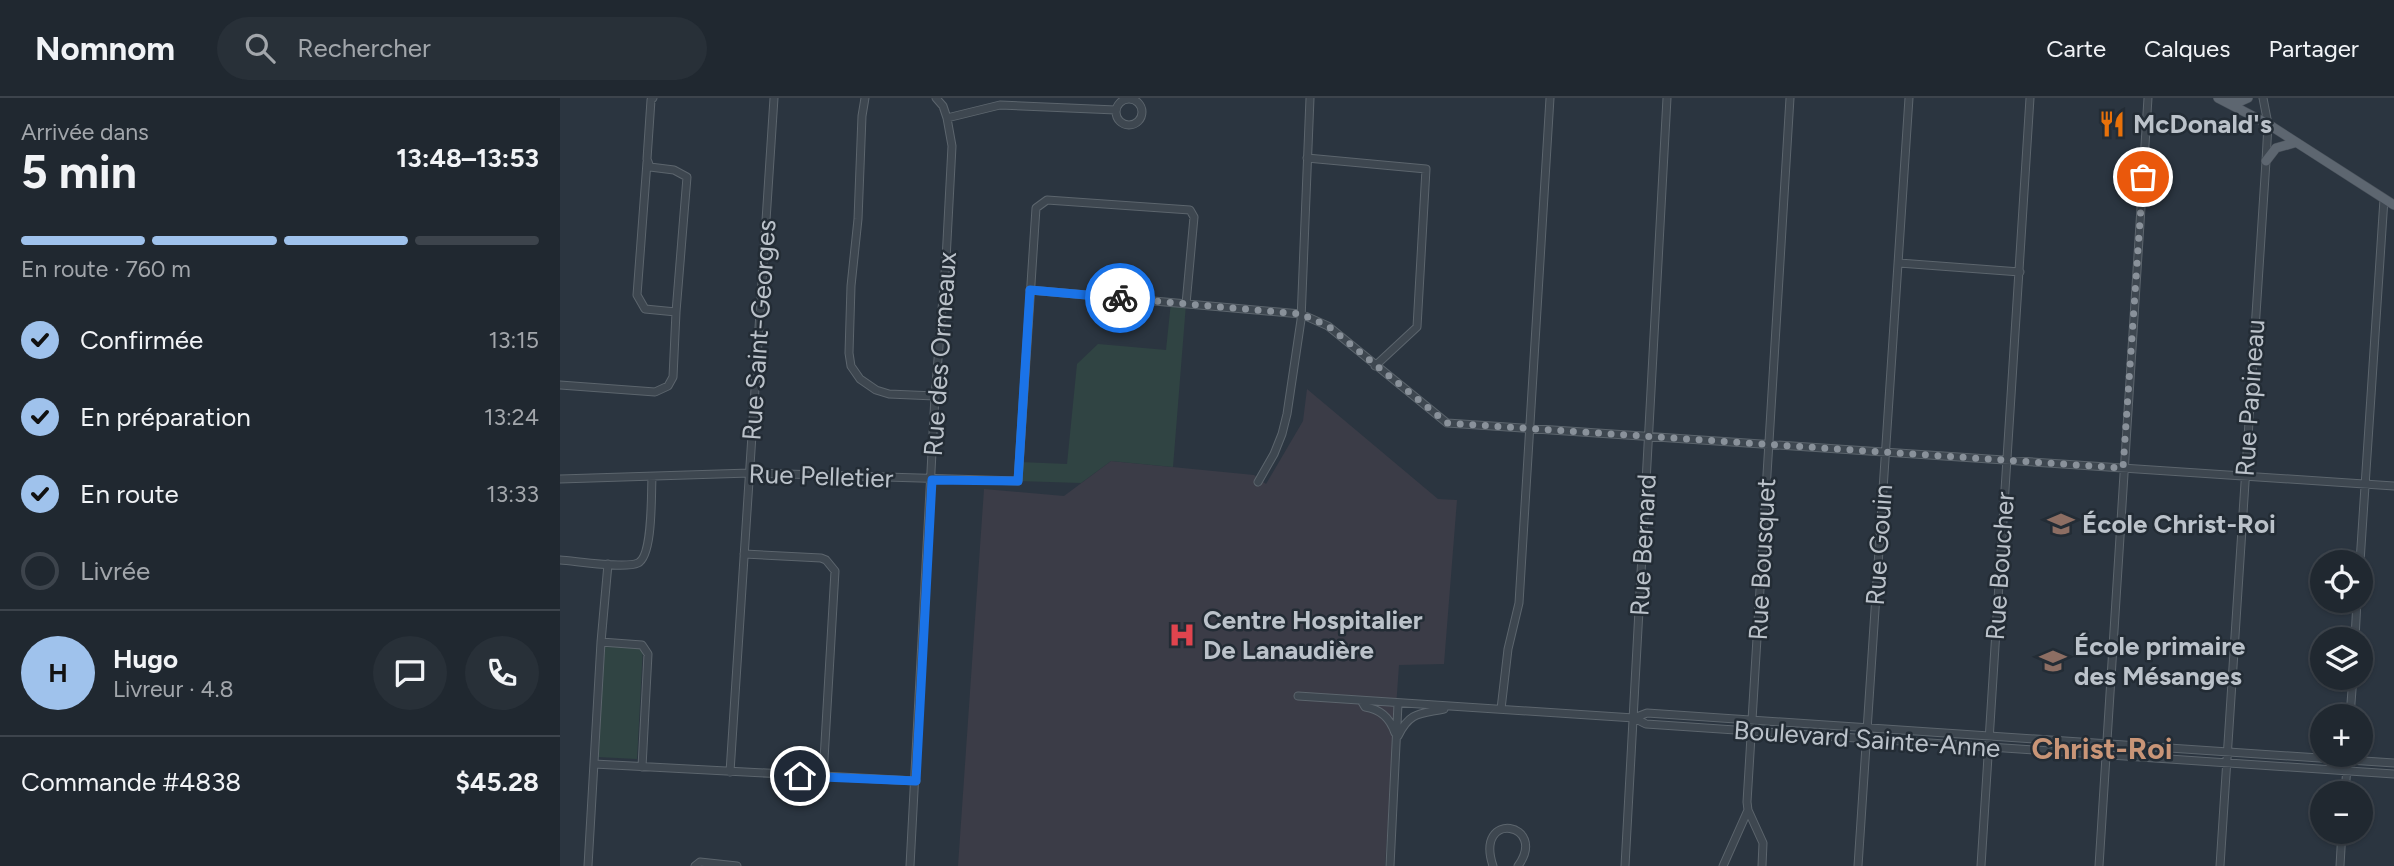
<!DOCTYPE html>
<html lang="fr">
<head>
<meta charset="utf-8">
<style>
	:root { --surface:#202830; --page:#283038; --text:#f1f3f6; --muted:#a2a6ab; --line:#3d444c; --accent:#9fc2ec }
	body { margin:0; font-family:Figtree,sans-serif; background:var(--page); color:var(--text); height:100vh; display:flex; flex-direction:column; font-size:26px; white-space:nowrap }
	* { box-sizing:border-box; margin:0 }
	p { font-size:23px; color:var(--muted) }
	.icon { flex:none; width:38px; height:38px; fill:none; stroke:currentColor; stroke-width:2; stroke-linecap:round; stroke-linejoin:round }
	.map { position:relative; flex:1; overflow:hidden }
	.side { display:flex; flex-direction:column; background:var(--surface); width:560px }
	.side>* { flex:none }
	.buttons { position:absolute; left:1750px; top:452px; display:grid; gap:14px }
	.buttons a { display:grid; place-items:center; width:63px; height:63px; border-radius:50%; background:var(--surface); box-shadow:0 2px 5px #0004,0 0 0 2px var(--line); font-size:35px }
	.pin { position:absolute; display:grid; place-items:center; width:60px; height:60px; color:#fff; margin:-30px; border:4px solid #fff; border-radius:50%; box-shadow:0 2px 7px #0007 }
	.courier { position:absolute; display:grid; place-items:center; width:70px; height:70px; margin:-35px; border:5px solid #1a73e8; border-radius:50%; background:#fff; color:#222; box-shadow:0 2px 9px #0007 }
	.overview em { font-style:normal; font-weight:700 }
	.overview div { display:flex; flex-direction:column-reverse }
	.overview { display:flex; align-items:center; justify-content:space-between; height:119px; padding:0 21px }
	h1 { font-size:46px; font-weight:700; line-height:52px }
	.bar { display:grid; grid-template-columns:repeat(4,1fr); gap:10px 7px; align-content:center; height:84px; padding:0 21px }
	.bar i { height:9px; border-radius:5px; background:var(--line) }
	.bar .current { background:var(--accent) }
	.bar p { grid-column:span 4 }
	.line { display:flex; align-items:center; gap:18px; padding:0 21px; border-top:2px solid var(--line) }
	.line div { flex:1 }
	.round { display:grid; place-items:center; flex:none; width:74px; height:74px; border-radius:37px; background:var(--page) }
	ol { padding:0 21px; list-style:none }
	li { display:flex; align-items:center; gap:21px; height:77px }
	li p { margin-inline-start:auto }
	li .icon { padding:7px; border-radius:50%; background:var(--accent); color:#111; stroke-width:4 }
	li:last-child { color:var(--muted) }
	li i { width:38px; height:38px; border:4px solid var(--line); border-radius:50% }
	header { display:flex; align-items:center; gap:42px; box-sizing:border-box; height:98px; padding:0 35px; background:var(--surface); border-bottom:2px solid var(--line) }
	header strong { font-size:33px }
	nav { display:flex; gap:38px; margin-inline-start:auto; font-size:24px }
	.search { width:490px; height:63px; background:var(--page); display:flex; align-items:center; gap:18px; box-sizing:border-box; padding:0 24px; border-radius:38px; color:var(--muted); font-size:26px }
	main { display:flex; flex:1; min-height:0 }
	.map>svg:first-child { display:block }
	.medical { fill:#3b3c47 }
	.green { fill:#304443 }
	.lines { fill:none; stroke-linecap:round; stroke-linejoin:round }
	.minor-casing { stroke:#5c656d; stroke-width:9 }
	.major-casing { stroke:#485059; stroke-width:10 }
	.minor { stroke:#3e4750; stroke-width:7 }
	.major { stroke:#5d6670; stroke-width:9 }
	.done { stroke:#89919a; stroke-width:7; stroke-dasharray:0 12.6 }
	.route { stroke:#1a73e8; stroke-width:9 }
	.labels { text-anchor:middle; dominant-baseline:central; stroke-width:5; stroke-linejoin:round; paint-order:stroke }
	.poi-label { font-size:26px; font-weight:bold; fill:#bbc2ca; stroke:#232c35; text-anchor:start }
	.street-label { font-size:26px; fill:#bbc2ca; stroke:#232c35 }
	.quarter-label { font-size:30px; font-weight:bold; fill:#c99577; stroke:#232c35 }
</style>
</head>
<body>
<header>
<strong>Nomnom</strong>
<div class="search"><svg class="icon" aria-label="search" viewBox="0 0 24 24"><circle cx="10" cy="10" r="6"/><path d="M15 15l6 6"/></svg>Rechercher</div>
<nav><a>Carte</a><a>Calques</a><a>Partager</a></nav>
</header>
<main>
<section class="side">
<div class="overview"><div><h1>5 min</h1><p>Arrivée dans</p></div><em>13:48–13:53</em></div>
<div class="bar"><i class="current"></i><i class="current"></i><i class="current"></i><i></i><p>En route · 760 m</p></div>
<ol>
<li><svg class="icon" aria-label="check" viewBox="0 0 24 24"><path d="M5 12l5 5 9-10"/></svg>Confirmée<p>13:15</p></li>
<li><svg class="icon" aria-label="check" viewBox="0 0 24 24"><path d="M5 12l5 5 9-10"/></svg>En préparation<p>13:24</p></li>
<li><svg class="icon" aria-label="check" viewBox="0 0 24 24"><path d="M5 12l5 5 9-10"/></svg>En route<p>13:33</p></li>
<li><i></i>Livrée</li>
</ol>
<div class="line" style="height:126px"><b class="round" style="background:var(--accent);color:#111">H</b><div><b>Hugo</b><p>Livreur · 4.8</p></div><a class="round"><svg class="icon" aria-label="chat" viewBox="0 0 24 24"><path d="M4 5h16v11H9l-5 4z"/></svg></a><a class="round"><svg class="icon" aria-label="phone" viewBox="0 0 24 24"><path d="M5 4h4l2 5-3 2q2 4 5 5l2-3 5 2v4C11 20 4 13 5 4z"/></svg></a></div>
<div class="line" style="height:91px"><div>Commande #4838</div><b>$45.28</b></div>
</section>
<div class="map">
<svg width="1834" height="768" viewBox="0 0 1834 768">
	<rect width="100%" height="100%" fill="#2b3540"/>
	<path class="medical" d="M747 291 878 401 897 402 884 566 839 567 825 768H398L424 391 504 398 551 363 694 377 706 386 743 323Z"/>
	<path class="green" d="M611 204 626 206 613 369 551 363 521 385 458 383 459 364 507 366 517 266 538 246 606 252Z
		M44 548 83 549 77 661 38 659Z"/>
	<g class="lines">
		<g class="minor-casing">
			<path id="minor" d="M305 0 302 18 298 121 291 188 289 255 291 268 300 281 316 292 329 296 375 298
				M556 14a13 13 0 1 1 26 0a13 13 0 1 1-26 0Z
				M387 20 440 7 556 12
				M747 60 866 71 857 229 815 268
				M87 64 77 197 85 211 116 214
				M1339 165 1460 174
				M470 192 741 216 768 228 887 325 1834 388
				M0 287 95 294 108 288 113 279 116 214 127 79 114 72 90 69 87 61 91 2 93 0
				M0 381 190 375 458 383 476 110 487 102 630 112 634 119 626 206
				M698 384 714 356 722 336 727 316 741 222 750 0
				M184 456 261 460 266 462 275 473 263 679
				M0 462C16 463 65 471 78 465 93 458 91 397 92 380
				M1800 464 1824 101
				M1795 541 1797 502
				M41 544 82 547 88 556 82 669
				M738 598 1074 620 1086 626 1834 676
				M802 604 805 609C820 611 830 620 835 635
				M941 611 948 551 959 505 990 0
				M1790 618 1793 579
				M1074 620 1087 615 1834 665
				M838 638C850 613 861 616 884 611
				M34 666 356 683
				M170 674 214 0
				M1785 695 1788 656
				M28 768 41 544 48 466
				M135 768 140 764 177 768
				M350 768 375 298 386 162 392 48 387 20 383 8 376 0
				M830 768 838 606
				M933 768C914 711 989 725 958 768
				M1065 768 1107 0
				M1163 768 1188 712
				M1202 768 1203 745 1188 712 1187 704 1230 0
				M1298 768 1349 0
				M1421 768 1470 0
				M1539 768 1588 0
				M1660 768 1706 63 1708 26 1703 0
				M1780 768 1782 733"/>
		</g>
		<g class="major-casing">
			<path id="major" d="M1658 0 1708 26 1834 107
				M1668 3 1679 4 1688 0
				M1706 63 1716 50 1734 45"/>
		</g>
		<use href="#minor" class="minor"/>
		<use href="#major" class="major"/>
	</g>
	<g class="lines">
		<path class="done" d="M560 200 741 216 768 228 887 325 1563 370 1583 79"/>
		<path class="route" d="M240 678 356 683 372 382 458 383 470 192 560 200"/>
	</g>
	<defs>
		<g id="restaurant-bare" transform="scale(2.1)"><path d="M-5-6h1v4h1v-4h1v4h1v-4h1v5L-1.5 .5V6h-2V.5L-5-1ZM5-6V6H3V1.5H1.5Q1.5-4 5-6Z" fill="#e8710a" stroke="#232c35" stroke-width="2.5" paint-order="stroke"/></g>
		<g id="school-bare" transform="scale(2.1)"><path d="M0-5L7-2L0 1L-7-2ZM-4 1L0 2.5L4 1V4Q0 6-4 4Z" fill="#8d6e63" stroke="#232c35" stroke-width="2.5" paint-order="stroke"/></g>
		<g id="hospital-bare" transform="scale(2.1)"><path d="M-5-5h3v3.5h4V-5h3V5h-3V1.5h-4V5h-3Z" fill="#e0444e" stroke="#232c35" stroke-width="2.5" paint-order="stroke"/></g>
	</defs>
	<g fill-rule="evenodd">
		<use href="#restaurant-bare" x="1552" y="26"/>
		<use href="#school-bare" x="1501" y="426"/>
		<use href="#hospital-bare" x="622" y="537"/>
		<use href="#school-bare" x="1493" y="563"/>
	</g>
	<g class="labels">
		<g class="poi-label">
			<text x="1573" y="26">McDonald's</text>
			<text x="1522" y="426">École Christ-Roi</text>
			<text x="643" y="522">Centre Hospitalier<tspan x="643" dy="30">De Lanaudière</tspan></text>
			<text x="1514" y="548">École primaire<tspan x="1514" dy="30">des Mésanges</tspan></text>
		</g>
		<g class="street-label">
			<text transform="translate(199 232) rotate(-86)">Rue Saint-Georges</text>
			<text transform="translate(380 256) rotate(-86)">Rue des Ormeaux</text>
			<text transform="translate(1690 300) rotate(-86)">Rue Papineau</text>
			<text transform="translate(261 378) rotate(2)">Rue Pelletier</text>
			<text transform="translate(1083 447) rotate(-87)">Rue Bernard</text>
			<text transform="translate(1319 447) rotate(-86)">Rue Gouin</text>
			<text transform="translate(1202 461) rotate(-87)">Rue Bousquet</text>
			<text transform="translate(1440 468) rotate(-86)">Rue Boucher</text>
			<text transform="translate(1307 641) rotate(4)">Boulevard Sainte-Anne</text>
		</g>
		<g class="quarter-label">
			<text x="1542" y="650">Christ-Roi</text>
		</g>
	</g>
</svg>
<div class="buttons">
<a><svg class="icon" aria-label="locate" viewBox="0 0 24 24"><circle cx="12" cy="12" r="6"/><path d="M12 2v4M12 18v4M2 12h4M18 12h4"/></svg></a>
<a><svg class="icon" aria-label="layers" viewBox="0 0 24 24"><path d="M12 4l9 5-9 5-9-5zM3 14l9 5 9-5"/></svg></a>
<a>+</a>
<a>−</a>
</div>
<div class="pin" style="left:1583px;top:79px;background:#ea580c"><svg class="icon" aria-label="bag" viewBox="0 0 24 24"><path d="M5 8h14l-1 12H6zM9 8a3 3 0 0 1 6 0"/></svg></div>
<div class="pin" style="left:240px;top:678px;background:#1f2937"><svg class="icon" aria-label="home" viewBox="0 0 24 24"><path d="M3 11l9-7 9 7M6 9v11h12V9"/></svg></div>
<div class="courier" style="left:560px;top:200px"><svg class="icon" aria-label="bike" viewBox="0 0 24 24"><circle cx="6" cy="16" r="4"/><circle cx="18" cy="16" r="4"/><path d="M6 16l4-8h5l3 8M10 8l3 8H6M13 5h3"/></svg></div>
</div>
</main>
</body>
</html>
